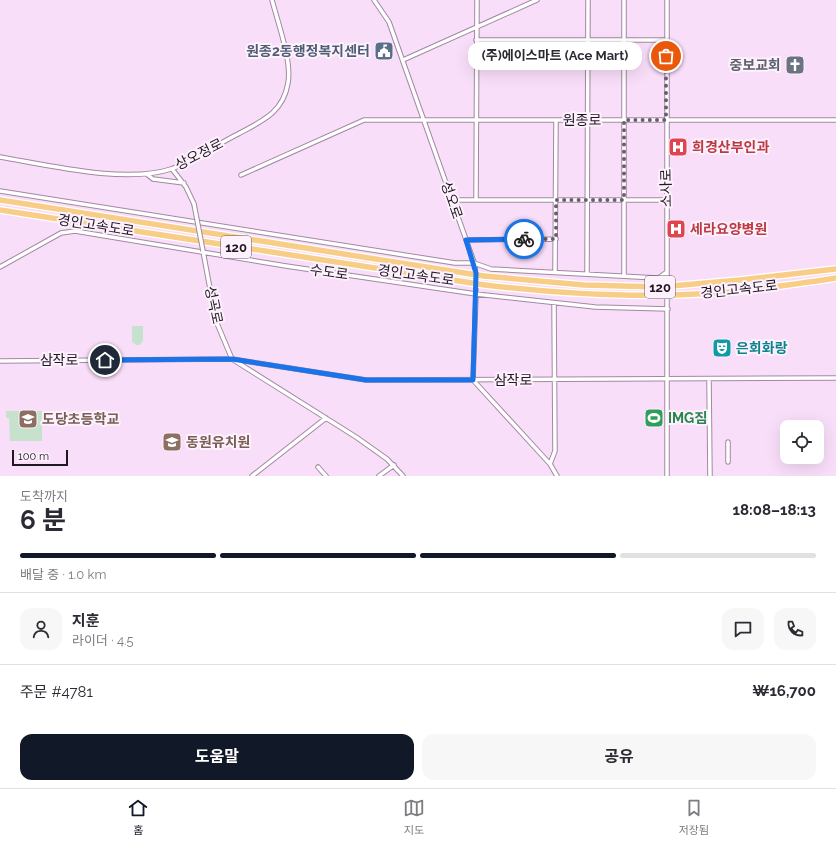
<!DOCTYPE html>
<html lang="ko">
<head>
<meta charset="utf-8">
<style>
	:root { --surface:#fff; --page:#f7f7f7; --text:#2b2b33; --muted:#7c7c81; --line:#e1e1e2; --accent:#111827 }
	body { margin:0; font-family:Raleway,"Noto Sans KR",sans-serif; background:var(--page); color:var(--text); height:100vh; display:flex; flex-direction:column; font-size:15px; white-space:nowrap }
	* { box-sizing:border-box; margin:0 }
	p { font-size:13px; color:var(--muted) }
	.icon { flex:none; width:22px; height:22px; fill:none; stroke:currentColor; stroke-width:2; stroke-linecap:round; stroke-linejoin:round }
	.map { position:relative; height:476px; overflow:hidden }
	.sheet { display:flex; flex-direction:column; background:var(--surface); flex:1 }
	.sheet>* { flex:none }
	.buttons { position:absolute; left:780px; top:420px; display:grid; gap:8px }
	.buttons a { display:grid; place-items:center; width:44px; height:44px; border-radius:8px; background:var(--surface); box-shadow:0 4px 16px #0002; font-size:20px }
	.scale { position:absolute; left:12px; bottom:10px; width:56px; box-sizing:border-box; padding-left:4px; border:2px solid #201721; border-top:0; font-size:11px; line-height:14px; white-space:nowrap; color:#201721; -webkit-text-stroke:3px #fcf1fc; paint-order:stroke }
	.pin { position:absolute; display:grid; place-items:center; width:34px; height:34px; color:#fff; margin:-17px; border:2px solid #fff; border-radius:50%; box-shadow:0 1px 4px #0007 }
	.courier { position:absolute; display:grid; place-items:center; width:40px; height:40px; margin:-20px; border:3px solid #1a73e8; border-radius:50%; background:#fff; color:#222; box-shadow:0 1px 5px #0007 }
	.bubble { position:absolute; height:28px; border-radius:12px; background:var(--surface); box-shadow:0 4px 16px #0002; font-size:13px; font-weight:700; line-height:28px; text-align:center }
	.head em { font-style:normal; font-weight:700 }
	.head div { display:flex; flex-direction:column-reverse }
	.head { display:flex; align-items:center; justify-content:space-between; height:68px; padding:0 20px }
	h1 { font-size:26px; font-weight:700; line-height:30px }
	.bar { display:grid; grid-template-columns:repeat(4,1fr); gap:6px 4px; align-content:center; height:48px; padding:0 20px }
	.bar i { height:5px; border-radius:3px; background:var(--line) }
	.bar .on { background:var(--accent) }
	.bar p { grid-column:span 4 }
	.line { display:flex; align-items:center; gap:10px; padding:0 20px; border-top:1px solid var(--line) }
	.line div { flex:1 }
	.round { display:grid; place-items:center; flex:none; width:42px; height:42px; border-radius:12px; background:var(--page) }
	.action { display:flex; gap:8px; margin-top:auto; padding:8px 20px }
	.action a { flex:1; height:46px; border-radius:12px; background:var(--accent); color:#fff; font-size:16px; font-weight:700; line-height:46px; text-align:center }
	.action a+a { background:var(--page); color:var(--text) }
	.dock { display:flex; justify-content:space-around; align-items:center; height:56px; border-top:1px solid var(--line); background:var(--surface); font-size:11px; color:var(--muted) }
	.dock a { display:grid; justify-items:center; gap:2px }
	.dock .on { color:var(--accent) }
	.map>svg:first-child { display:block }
	.green { fill:#c6e2cc }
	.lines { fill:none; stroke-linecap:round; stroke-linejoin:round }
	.minor-tunnel { stroke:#d8c0d9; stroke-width:3.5; stroke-dasharray:3.5 2; stroke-linecap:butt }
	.minor-casing { stroke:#a289a2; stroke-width:5.5 }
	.highway-casing { stroke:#fff; stroke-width:8 }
	.minor { stroke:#fff; stroke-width:3.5 }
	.highway { stroke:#f8cd87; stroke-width:5.5 }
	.minor-bridge-casing { stroke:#a289a2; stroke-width:5.5; stroke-linecap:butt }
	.highway-bridge-casing { stroke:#fff; stroke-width:8; stroke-linecap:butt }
	.minor-bridge { stroke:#fff; stroke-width:3.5 }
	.highway-bridge { stroke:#f8cd87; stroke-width:5.5 }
	.done { stroke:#6c5d6d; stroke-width:4; stroke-dasharray:0 7.2 }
	.route { stroke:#1a73e8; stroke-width:5 }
	.labels { text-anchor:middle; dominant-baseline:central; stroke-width:4; stroke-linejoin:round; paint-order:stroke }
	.shield { fill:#fcf1fc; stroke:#625863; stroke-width:1 }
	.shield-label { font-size:13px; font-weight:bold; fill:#201721 }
	.service-label { font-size:14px; font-weight:bold; fill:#4e5e75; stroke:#fcf1fc; text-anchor:end }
	.worship-label { font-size:14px; font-weight:bold; fill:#5b616d; stroke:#fcf1fc; text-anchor:end }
	.street-label { font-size:14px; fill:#201721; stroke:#fcf1fc }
	.health-label { font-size:14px; font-weight:bold; fill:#be3a42; stroke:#fcf1fc; text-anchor:start }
	.culture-label { font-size:14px; font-weight:bold; fill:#0d838f; stroke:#fcf1fc; text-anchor:start }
	.leisure-label { font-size:14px; font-weight:bold; fill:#27864d; stroke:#fcf1fc; text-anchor:start }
	.education-label { font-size:14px; font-weight:bold; fill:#785e54; stroke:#fcf1fc; text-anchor:start }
</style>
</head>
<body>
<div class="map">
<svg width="836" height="476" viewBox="0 0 836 476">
	<rect width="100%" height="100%" fill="#f9def9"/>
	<path class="green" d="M132 326H143V341L140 345H136L132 342Z
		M6 411H42V441H10L9 418H6Z"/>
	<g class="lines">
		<path class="minor-tunnel" d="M667 279V296"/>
		<g class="minor-casing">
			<path id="minor" d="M374 0 389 22 475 265 476 294 473 380 550 464 557 476
				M667 0V279
				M476 40H666
				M403 60 537 0
				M0 157C47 165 126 184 171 169 191 162 218 144 238 134 262 121 283 113 288 83 292 61 278 23 272 0
				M172 169 186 187 194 204
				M148 175 153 179 184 183
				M241 175 364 120H836
				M0 191 455 263H474
				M452 200H667
				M476 200 477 0
				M466 240 556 239
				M203 251 216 321 232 359 356 437 387 459 403 476
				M474 263 491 269 657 278 660 277 667 272
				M0 267 61 233 75 231 286 266 476 294 595 307 668 309
				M555 271 556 120
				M587 273 588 0
				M624 276V0
				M0 361 232 359 366 380 836 378
				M709 379 710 476
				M728 442V462
				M550 464 555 451 554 303
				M318 467 326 476
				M252 476 326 418
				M379 476 394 465
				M667 476V299"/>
		</g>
		<g class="highway-casing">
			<path id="highway" d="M0 200 471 274
				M0 210 472 283
				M484 276 584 285 660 287 740 280 836 269
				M485 285C555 293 626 298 697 294 743 292 790 285 836 278"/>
		</g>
		<use href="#minor" class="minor"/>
		<use href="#highway" class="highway"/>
		<g class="minor-bridge-casing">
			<path id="minor-bridge" d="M194 204 203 251"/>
		</g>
		<g class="highway-bridge-casing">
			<path id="highway-bridge" d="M471 274 484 276
				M472 283 485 285"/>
		</g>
		<use href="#minor-bridge" class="minor-bridge"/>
		<use href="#highway-bridge" class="highway-bridge"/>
	</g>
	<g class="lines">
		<path class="done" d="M524 239H556V200H624V120H666V56"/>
		<path class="route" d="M105 360 232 359 366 380H473L476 273 466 240 524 239"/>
	</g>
	<defs>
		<g id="civic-square" transform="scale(1)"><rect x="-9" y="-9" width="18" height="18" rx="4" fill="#5c6f8a" stroke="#fcf1fc"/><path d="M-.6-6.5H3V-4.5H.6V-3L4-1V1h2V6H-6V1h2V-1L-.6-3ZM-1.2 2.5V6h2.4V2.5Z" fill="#fff"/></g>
		<g id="church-square" transform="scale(1)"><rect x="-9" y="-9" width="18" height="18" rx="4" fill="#6b7280" stroke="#fcf1fc"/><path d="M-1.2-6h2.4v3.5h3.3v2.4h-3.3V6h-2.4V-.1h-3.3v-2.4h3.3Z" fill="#fff"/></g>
		<g id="hospital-square" transform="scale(1)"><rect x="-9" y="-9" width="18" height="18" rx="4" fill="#e0444e" stroke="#fcf1fc"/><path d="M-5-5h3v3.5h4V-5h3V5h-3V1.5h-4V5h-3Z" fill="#fff"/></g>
		<g id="theatre-square" transform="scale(1)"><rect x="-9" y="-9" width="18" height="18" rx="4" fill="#0f9aa8" stroke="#fcf1fc"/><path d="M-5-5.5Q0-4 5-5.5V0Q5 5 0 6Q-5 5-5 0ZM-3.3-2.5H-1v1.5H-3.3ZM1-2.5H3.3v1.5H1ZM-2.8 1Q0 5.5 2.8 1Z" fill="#fff"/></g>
		<g id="stadium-square" transform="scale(1)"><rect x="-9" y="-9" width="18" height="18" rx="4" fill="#2e9e5b" stroke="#fcf1fc"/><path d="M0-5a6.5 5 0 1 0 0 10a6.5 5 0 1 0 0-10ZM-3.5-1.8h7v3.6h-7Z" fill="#fff"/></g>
		<g id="school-square" transform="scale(1)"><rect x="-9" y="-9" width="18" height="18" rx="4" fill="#8d6e63" stroke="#fcf1fc"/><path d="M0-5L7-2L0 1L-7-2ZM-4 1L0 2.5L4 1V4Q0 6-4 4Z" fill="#fff"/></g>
	</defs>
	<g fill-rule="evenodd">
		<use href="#civic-square" x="384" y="51"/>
		<use href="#church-square" x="795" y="65"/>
		<use href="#hospital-square" x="678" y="147"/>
		<use href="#hospital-square" x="676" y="229"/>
		<use href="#theatre-square" x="722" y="348"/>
		<use href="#stadium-square" x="654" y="418"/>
		<use href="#school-square" x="28" y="419"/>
		<use href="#school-square" x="172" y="442"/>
	</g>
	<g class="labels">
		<g class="shield">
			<rect x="221" y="236" width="30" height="22" rx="3"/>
			<rect x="645" y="276" width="30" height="22" rx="3"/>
		</g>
		<g class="shield-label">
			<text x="236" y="247">120</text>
			<text x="660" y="287">120</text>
		</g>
		<g class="service-label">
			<text x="370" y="51">원종2동행정복지센터</text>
		</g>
		<g class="worship-label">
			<text x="781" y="65">중보교회</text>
		</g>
		<g class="street-label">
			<text x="582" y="120">원종로</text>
			<text transform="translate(199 154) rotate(-27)">상오정로</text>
			<text transform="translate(666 188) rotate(-91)">소사로</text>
			<text transform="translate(452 200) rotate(71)">성오로</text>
			<text transform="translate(96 225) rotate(9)">경인고속도로</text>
			<text transform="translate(329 272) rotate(8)">수도로</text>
			<text transform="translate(416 275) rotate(8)">경인고속도로</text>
			<text transform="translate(739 289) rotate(-6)">경인고속도로</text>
			<text transform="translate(214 305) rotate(78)">성곡로</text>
			<text x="59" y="360">삼작로</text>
			<text x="513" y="380">삼작로</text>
		</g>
		<g class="health-label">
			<text x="692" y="147">희경산부인과</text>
			<text x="690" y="229">세라요양병원</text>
		</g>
		<g class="culture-label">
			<text x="736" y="348">은회화랑</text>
		</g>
		<g class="leisure-label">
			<text x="668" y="418">IMG짐</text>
		</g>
		<g class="education-label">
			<text x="42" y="419">도당초등학교</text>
			<text x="186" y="442">동원유치원</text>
		</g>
	</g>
</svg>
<div class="buttons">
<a><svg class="icon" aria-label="locate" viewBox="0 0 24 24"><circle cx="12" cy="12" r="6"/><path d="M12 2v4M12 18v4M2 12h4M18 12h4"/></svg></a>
</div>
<div class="scale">100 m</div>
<div class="pin" style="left:666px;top:56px;background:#ea580c"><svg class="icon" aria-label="bag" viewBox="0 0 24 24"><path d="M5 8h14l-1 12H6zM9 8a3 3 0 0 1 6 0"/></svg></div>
<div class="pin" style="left:105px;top:360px;background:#1f2937"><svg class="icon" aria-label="home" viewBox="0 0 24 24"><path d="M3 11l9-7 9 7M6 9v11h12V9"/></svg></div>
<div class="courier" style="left:524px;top:239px"><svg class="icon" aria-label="bike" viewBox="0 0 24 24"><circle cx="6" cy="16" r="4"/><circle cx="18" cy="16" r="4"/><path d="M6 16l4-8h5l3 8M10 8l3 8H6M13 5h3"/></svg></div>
<div class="bubble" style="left:468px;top:42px;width:174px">(주)에이스마트 (Ace Mart)</div>
</div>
<section class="sheet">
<div class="head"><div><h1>6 분</h1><p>도착까지</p></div><em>18:08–18:13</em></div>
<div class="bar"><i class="on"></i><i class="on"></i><i class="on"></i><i></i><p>배달 중 · 1.0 km</p></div>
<div class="line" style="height:72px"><a class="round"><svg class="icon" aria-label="person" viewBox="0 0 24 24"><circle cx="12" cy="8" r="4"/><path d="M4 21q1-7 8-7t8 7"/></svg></a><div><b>지훈</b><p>라이더 · 4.5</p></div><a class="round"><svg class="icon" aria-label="chat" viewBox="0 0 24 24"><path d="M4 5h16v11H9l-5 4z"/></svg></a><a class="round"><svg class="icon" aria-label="phone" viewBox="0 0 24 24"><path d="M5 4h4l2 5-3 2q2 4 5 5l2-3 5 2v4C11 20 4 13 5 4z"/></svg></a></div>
<div class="line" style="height:52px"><div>주문 #4781</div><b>₩16,700</b></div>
<div class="action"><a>도움말</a><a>공유</a></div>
</section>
<nav class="dock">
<a class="on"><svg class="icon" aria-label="home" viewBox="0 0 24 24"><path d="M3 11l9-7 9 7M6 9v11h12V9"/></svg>홈</a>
<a><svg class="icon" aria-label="map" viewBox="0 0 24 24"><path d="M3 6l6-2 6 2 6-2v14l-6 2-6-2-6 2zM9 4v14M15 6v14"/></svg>지도</a>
<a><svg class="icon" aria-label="saved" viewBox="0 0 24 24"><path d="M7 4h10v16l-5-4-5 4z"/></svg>저장됨</a>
</nav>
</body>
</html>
